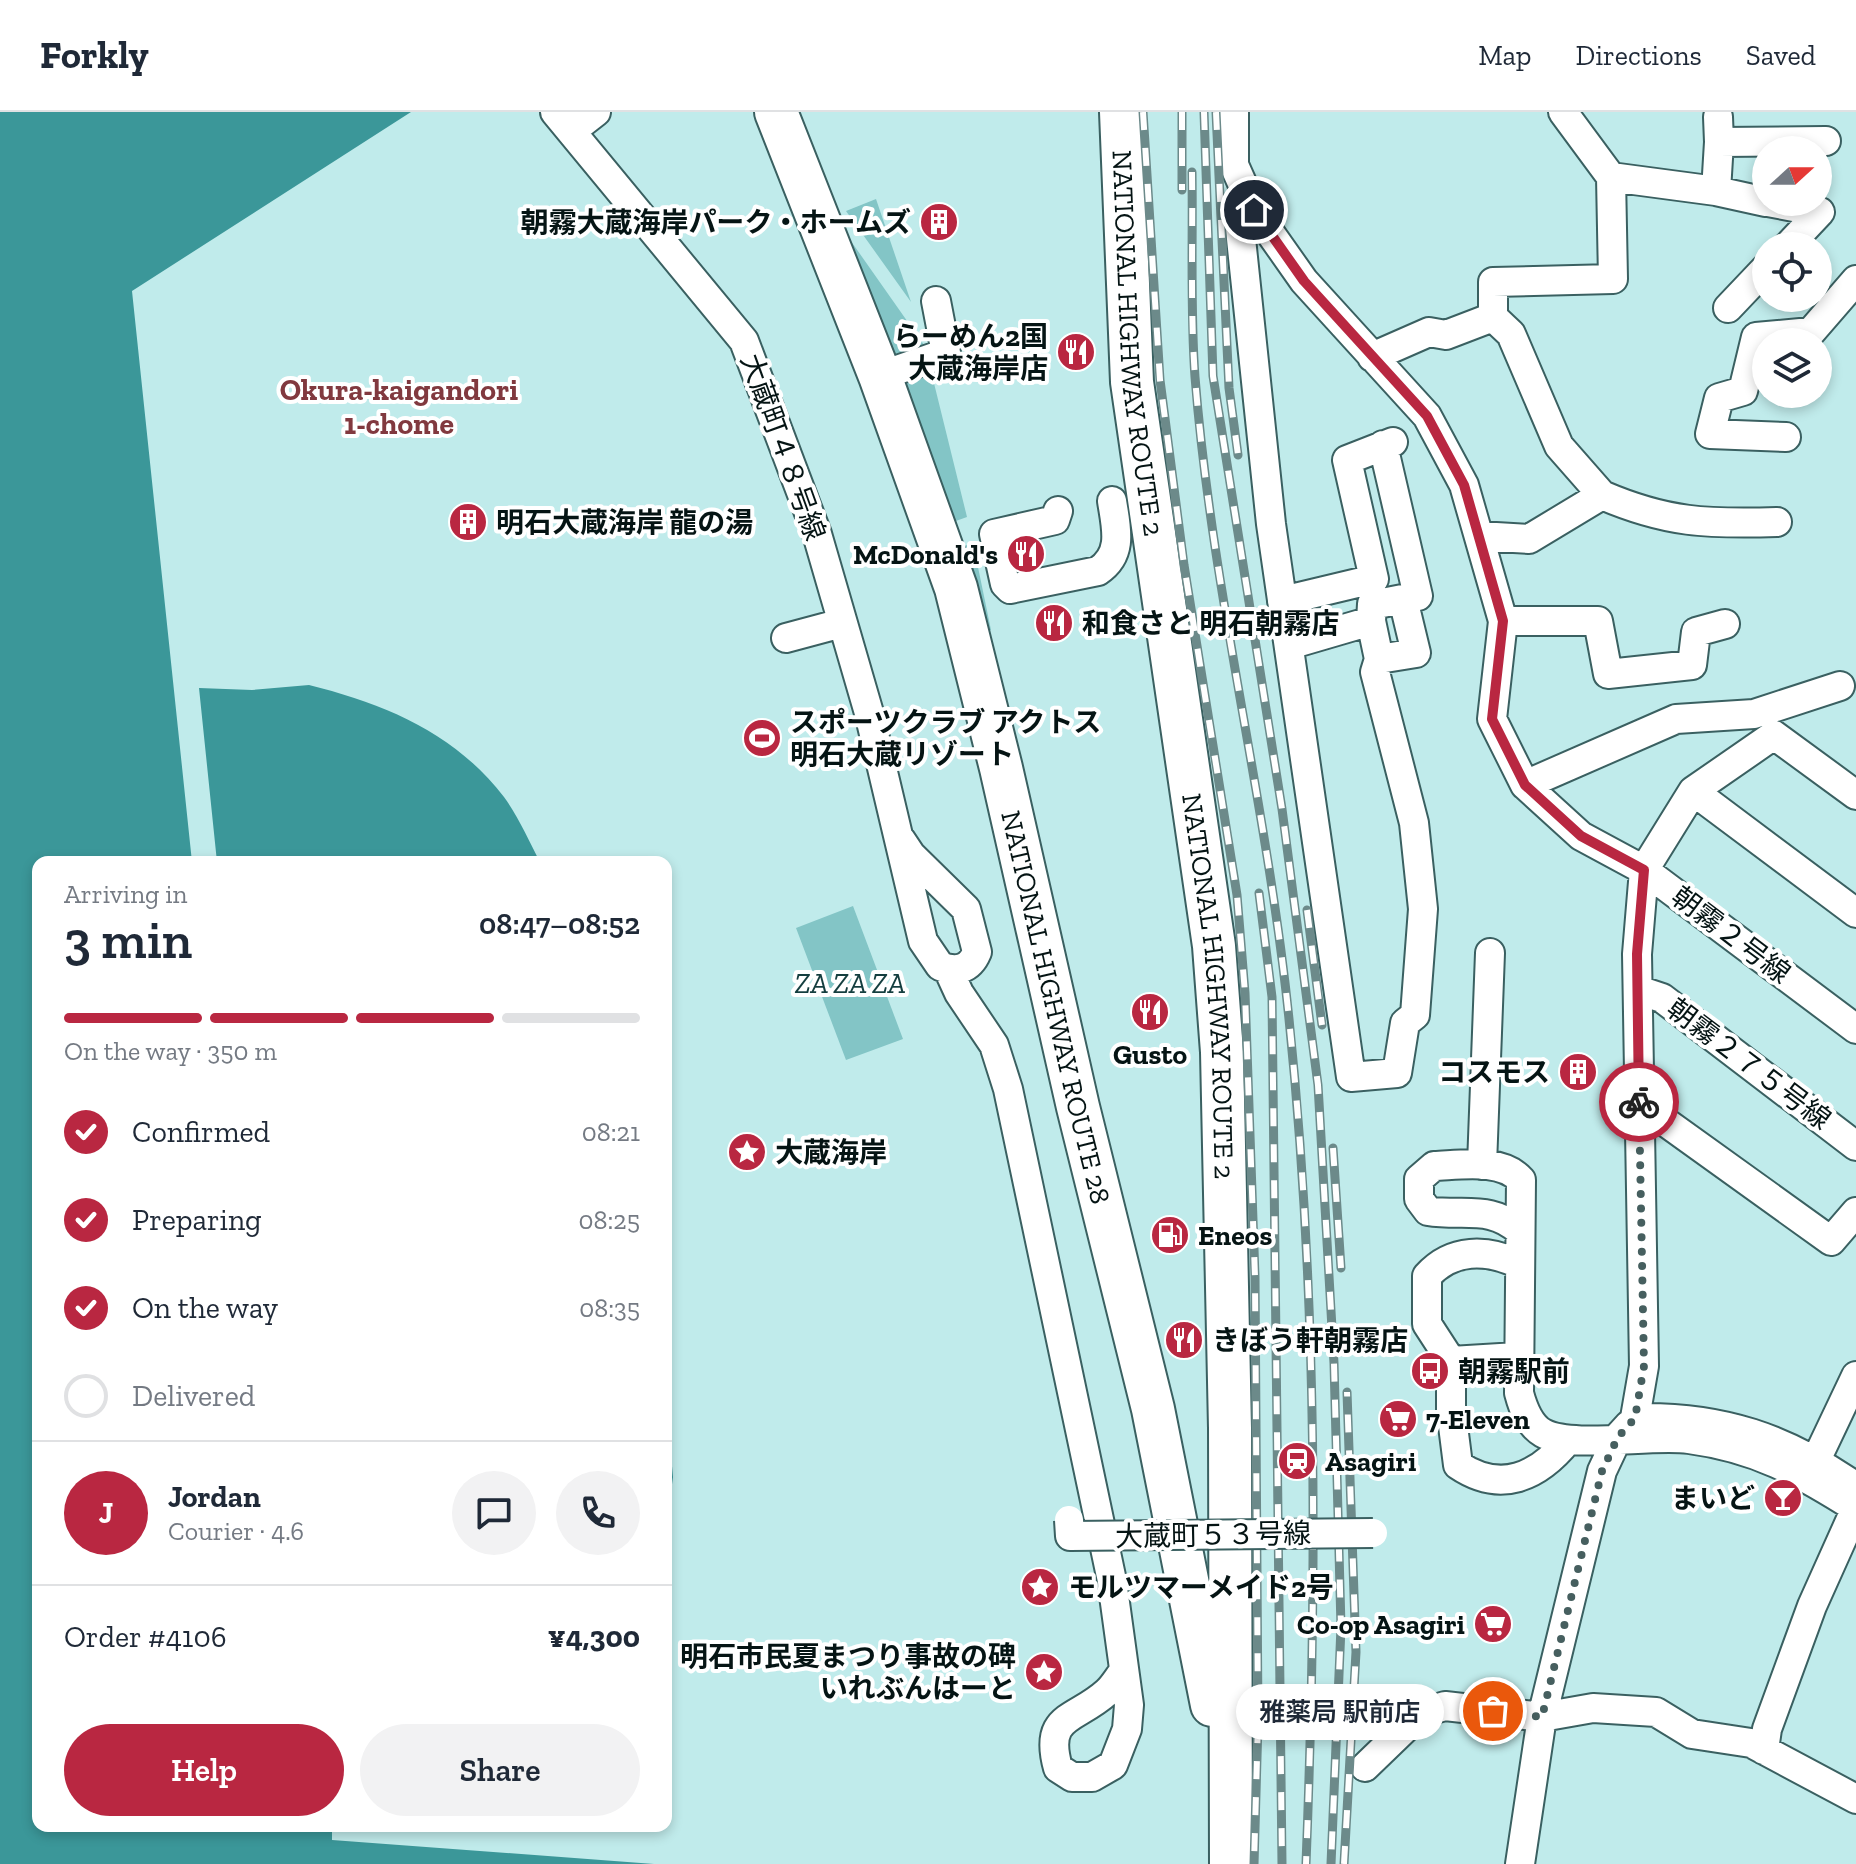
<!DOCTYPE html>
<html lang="en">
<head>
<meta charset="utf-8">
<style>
	:root { --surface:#fff; --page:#f2f2f3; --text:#1f2937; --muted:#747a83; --line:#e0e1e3; --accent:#b92741 }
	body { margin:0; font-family:"Zilla Slab","Noto Sans JP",serif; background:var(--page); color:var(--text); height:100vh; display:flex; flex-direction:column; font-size:30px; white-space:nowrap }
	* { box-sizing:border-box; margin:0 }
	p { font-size:26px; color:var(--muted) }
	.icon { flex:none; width:44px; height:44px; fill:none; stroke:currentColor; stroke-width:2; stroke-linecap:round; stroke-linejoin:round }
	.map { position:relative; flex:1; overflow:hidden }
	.drawer { position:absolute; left:32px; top:744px; width:640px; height:976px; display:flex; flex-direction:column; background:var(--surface); border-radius:16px; box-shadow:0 4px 12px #0003 }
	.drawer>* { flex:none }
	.needle { width:52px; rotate:69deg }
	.tools { position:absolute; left:1752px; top:24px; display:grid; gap:16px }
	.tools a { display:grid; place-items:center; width:80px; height:80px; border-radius:50%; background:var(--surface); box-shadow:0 4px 12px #0003; font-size:40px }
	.pin { position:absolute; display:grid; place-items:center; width:68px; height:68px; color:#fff; margin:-34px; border:4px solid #fff; border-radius:50%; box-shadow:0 2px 8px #0007 }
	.courier { position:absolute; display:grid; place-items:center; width:80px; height:80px; margin:-40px; border:6px solid #b92741; border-radius:50%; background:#fff; color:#222; box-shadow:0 2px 10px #0007 }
	.bubble { position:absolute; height:56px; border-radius:28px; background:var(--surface); box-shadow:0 4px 12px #0003; font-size:26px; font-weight:600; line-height:56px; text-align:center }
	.head em { font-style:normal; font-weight:600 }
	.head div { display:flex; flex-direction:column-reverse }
	.head { display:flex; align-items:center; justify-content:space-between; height:136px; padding:0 32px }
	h1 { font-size:52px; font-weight:600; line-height:60px }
	.bar { display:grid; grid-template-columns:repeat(4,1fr); gap:12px 8px; align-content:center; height:96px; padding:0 32px }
	.bar i { height:10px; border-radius:6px; background:var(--line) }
	.bar .current { background:var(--accent) }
	.bar p { grid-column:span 4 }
	.line { display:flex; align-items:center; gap:20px; padding:0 32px; border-top:2px solid var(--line) }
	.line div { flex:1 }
	.round { display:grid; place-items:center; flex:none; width:84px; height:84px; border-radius:42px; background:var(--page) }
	ol { padding:0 32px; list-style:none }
	li { display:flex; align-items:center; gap:24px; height:88px }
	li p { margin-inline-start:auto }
	li .icon { padding:8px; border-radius:50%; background:var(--accent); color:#fff; stroke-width:4 }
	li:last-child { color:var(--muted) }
	li i { width:44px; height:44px; border:4px solid var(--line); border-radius:50% }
	.action { display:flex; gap:16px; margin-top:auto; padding:16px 32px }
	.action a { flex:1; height:92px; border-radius:48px; background:var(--accent); color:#fff; font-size:32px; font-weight:600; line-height:92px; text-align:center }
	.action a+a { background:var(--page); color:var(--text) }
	header { display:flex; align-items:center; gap:48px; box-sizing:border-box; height:112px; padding:0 40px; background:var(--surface); border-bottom:2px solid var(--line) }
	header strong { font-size:38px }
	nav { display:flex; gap:44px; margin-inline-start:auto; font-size:28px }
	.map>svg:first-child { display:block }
	.green { fill:#83c5c6 }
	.water { fill:#3b9799 }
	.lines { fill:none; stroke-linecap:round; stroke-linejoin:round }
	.minor-casing { stroke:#3a6061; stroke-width:32 }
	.highway-casing { stroke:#3a6061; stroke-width:46 }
	.minor { stroke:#fff; stroke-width:28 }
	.highway { stroke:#fff; stroke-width:42 }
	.rail-casing { stroke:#6c8a8a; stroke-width:9 }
	.rail { stroke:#fff; stroke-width:6; stroke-dasharray:18; stroke-linecap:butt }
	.minor-bridge-casing { stroke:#3a6061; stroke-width:32; stroke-linecap:butt }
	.minor-bridge { stroke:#fff; stroke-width:28 }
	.done { stroke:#465f5f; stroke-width:8; stroke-dasharray:0 14.4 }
	.route { stroke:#b92741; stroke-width:10 }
	.labels { text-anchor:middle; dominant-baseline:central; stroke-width:8; stroke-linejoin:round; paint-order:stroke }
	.poi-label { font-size:28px; font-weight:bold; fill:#051414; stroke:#fff; text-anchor:start }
	.street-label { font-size:28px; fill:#051414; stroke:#fff }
	.park-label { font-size:28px; font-style:italic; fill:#143e3f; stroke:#fff }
	.neighbourhood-label { font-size:30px; font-weight:bold; fill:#81393f; stroke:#fff }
</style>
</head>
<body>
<header>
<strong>Forkly</strong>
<nav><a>Map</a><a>Directions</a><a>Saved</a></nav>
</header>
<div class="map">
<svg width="1856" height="1752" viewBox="0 0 1856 1752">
	<rect width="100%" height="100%" fill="#c0ebeb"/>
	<path class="green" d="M876 87 911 190 846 99Z
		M841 115 924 233 892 244Z
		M930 255 967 405 953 410 902 265Z
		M973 431 991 518 985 519 961 435Z
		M853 794 903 927 846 948 796 816Z"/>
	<path class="water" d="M0 0H411L132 179 192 750H38V1714H332V1728L654 1752H0Z
		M309 573C385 592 455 621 504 685 518 704 529 729 540 750H217L199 576 252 578Z
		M666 1288 673 1365 666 1416Z"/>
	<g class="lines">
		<g class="minor-casing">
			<path id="minor" d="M555 0 744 229 817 422 869 601 923 829 940 854C957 861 970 857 977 840L966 797 911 743 901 728
				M1234 0V53L1254 98 1304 169 1427 304 1464 373 1503 509 1492 607 1525 673 1581 724 1644 758 1856 917
				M1718 5 1719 30
				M573 18 596 0
				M1611 65 1716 79 1719 30 1826 29
				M1716 79 1766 90
				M1768 90 1820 100 1788 134
				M1254 98 1240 117 1271 412 1351 965 1397 961 1405 911 1415 903 1423 797 1414 711 1375 560 1379 547 1371 509
				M1728 196 1766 156
				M1372 245 1429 220 1446 223 1493 205V170L1613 167 1611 65 1563 0
				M880 264 946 241 936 189
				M1786 325 1710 322 1719 286 1743 279 1756 225 1811 220 1856 168
				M1602 383C1667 411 1707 412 1777 410
				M1058 399 1055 408 994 422 1005 472 1010 477 1098 459C1124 442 1116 415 1112 389
				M1479 424 1529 427 1602 383 1559 334 1511 222 1493 205
				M1282 489 1374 467 1347 348 1393 330
				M1372 493 1418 484 1383 333
				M1503 509H1598L1608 562 1692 553 1696 520 1725 512
				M786 526 842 511
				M1289 533 1371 509 1372 492
				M1379 547 1416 541 1403 487
				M1525 673 1676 607 1754 602 1840 574
				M1693 679 1856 801
				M948 857 959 881 994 933 1008 977 1112 1469 1129 1593 1127 1617 1113 1653 1092 1665H1072L1058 1656C1043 1602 1075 1609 1107 1580 1113 1575 1118 1566 1123 1560
				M1638 878 1662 886 1856 1034
				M1639 991 1831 1129 1856 1100
				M1482 1053 1490 841
				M1520 1119C1490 1092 1464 1105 1428 1099L1419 1087V1067L1434 1054C1461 1053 1502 1046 1521 1068L1519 1281C1523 1296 1529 1313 1543 1321 1572 1337 1651 1322 1689 1327 1757 1336 1799 1360 1856 1396
				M1519 1152C1487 1137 1452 1136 1427 1164V1212L1451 1249V1298L1458 1353C1501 1382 1538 1365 1568 1328
				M1451 1249 1517 1245
				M1635 1306 1644 1254 1637 842 1644 758 1693 679 1774 623 1856 683
				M1635 1306C1722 1304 1786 1326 1856 1375
				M1808 1365 1856 1264
				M1764 1638 1767 1617 1812 1494 1856 1396
				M1365 1655 1421 1601 1445 1594 1542 1605 1593 1596 1656 1600 1692 1622 1751 1631 1856 1687
				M1520 1752 1542 1605 1602 1359 1618 1325 1629 1313"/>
		</g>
		<g class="highway-casing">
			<g id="highway">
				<path id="s1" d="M776 0 880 264 956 476 1001 656 1078 995 1153 1297 1212 1593"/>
				<path id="s2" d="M1121 0 1132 270 1214 834 1222 940 1230 1316 1231 1752"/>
			</g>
		</g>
		<use href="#minor" class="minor"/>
		<use href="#highway" class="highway"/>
		<g class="rail-casing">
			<path id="rail" d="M1143 0 1160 268 1184 453 1237 783 1245 881 1255 1165 1258 1610 1254 1752
				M1182 0V78
				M1204 0 1213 264 1282 697 1318 973 1334 1251 1341 1515 1331 1752
				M1216 0 1229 276 1238 343
				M1192 60C1193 128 1190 197 1195 265 1212 481 1267 692 1289 907 1318 1188 1317 1470 1306 1752
				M1259 781 1272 885 1282 1752
				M1307 798 1322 913
				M1333 1036 1341 1156
				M1344 1752 1356 1540 1347 1280"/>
		</g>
		<use href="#rail" class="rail"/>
		<g class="minor-bridge-casing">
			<path id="minor-bridge" d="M1069 1408 1070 1424 1373 1421"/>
		</g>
		<use href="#minor-bridge" class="minor-bridge"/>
	</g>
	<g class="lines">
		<path class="done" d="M1493 1599 1542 1605 1602 1359 1618 1325 1635 1306 1644 1254 1639 990"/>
		<path class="route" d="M1254 98 1304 169 1427 304 1464 373 1503 509 1492 607 1525 673 1581 724 1644 758 1637 842 1639 990"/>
	</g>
	<defs>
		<g id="building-disc" transform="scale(2)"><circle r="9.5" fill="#b92741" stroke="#fff"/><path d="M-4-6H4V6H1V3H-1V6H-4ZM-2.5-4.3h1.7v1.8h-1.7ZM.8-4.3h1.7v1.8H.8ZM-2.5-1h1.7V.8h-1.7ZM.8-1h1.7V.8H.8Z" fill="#fff"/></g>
		<g id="restaurant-disc" transform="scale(2)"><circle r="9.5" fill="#b92741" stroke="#fff"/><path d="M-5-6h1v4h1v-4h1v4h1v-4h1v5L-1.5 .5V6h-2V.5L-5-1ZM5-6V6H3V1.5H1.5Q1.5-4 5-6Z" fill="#fff"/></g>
		<g id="stadium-disc" transform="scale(2)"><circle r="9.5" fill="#b92741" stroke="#fff"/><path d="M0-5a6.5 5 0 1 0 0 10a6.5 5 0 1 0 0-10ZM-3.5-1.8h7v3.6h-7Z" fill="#fff"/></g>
		<g id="sight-disc" transform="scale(2)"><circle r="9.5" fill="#b92741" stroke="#fff"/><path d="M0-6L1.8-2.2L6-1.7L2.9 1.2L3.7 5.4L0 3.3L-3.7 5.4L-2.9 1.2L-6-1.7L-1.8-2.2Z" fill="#fff"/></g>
		<g id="fuel-disc" transform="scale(2)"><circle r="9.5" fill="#b92741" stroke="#fff"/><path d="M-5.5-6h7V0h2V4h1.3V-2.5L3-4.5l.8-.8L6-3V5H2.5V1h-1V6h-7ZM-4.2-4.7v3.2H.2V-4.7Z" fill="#fff"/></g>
		<g id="bus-disc" transform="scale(2)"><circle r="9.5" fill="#b92741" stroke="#fff"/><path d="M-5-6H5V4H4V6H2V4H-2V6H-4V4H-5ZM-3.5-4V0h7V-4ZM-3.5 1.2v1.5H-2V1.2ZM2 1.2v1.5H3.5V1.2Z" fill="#fff"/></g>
		<g id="supermarket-disc" transform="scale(2)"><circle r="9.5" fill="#b92741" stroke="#fff"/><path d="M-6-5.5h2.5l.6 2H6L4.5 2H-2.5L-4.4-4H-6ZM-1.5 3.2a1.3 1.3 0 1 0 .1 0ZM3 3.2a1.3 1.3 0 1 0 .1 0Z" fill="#fff"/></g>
		<g id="station-disc" transform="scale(2)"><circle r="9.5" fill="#b92741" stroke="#fff"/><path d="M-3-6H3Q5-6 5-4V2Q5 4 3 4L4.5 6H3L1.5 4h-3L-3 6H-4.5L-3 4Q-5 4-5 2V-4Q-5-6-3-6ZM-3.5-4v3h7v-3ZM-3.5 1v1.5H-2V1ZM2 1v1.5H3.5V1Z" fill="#fff"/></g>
		<g id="bar-disc" transform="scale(2)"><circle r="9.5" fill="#b92741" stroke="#fff"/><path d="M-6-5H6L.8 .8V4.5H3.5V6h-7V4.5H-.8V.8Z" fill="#fff"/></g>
	</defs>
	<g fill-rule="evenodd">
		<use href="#building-disc" x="939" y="110"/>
		<use href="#restaurant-disc" x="1076" y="240"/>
		<use href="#building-disc" x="468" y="410"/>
		<use href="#restaurant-disc" x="1026" y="442"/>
		<use href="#restaurant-disc" x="1054" y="511"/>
		<use href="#stadium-disc" x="762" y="626"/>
		<use href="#restaurant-disc" x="1150" y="900"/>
		<use href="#building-disc" x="1578" y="960"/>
		<use href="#sight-disc" x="747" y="1040"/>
		<use href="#fuel-disc" x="1170" y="1123"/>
		<use href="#restaurant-disc" x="1184" y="1228"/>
		<use href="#bus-disc" x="1430" y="1259"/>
		<use href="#supermarket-disc" x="1398" y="1307"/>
		<use href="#station-disc" x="1297" y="1349"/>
		<use href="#bar-disc" x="1783" y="1386"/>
		<use href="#sight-disc" x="1040" y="1475"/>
		<use href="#supermarket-disc" x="1493" y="1512"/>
		<use href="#sight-disc" x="1044" y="1560"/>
	</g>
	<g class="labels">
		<g class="poi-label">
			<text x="911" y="110" text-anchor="end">朝霧大蔵海岸パーク・ホームズ</text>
			<text x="1048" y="224" text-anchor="end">らーめん2国<tspan x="1048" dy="32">大蔵海岸店</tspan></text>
			<text x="496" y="410">明石大蔵海岸 龍の湯</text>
			<text x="998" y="442" text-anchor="end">McDonald's</text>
			<text x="1082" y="511">和食さと 明石朝霧店</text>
			<text x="790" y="610">スポーツクラブ アクトス<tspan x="790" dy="32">明石大蔵リゾート</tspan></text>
			<text x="1150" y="942" text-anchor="middle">Gusto</text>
			<text x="1550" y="960" text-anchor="end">コスモス</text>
			<text x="775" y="1040">大蔵海岸</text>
			<text x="1198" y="1123">Eneos</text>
			<text x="1212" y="1228">きぼう軒朝霧店</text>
			<text x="1458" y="1259">朝霧駅前</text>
			<text x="1426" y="1307">7-Eleven</text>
			<text x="1325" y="1349">Asagiri</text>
			<text x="1755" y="1386" text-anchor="end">まいど</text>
			<text x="1068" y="1475">モルツマーメイド2号</text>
			<text x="1465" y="1512" text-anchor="end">Co-op Asagiri</text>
			<text x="1016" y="1544" text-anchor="end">明石市民夏まつり事故の碑<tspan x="1016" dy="32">いれぶんはーと</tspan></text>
		</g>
		<g class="street-label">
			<text stroke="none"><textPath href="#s2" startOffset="232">NATIONAL HIGHWAY ROUTE 2</textPath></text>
			<text transform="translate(783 335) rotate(70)">大蔵町４８号線</text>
			<text transform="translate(1731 823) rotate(37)">朝霧２号線</text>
			<text stroke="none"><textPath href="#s2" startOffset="880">NATIONAL HIGHWAY ROUTE 2</textPath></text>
			<text stroke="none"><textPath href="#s1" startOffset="940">NATIONAL HIGHWAY ROUTE 28</textPath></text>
			<text transform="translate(1749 952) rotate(37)">朝霧２７５号線</text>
			<text transform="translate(1213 1423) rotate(-1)">大蔵町５３号線</text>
		</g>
		<g class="park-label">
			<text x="850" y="871">ZA ZA ZA</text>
		</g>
		<g class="neighbourhood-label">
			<text x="399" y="278">Okura-kaigandori<tspan x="399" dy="34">1-chome</tspan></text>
		</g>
	</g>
</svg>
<div class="tools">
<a><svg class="needle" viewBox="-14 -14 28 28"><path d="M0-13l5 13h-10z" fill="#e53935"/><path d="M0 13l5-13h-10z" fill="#747a83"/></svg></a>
<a><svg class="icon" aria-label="locate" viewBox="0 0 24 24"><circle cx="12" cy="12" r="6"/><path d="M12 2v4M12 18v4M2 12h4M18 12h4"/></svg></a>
<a><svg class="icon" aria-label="layers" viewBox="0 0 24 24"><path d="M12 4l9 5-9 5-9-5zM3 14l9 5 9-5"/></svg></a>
</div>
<div class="pin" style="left:1493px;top:1599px;background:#ea580c"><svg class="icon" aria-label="bag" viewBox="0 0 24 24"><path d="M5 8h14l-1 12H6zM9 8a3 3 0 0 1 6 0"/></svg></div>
<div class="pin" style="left:1254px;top:98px;background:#1f2937"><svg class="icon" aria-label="home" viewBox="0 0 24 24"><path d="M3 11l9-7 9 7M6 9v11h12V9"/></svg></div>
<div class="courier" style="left:1639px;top:990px"><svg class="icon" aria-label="bike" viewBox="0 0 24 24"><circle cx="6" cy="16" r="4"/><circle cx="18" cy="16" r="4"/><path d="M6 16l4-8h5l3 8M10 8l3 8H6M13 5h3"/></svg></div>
<div class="bubble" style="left:1236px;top:1572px;width:208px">雅薬局 駅前店</div>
<section class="drawer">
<div class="head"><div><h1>3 min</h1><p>Arriving in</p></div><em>08:47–08:52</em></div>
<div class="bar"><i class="current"></i><i class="current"></i><i class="current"></i><i></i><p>On the way · 350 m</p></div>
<ol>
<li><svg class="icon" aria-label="check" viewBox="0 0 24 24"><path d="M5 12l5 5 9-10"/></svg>Confirmed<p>08:21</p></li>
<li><svg class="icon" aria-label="check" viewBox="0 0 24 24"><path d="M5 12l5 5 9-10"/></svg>Preparing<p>08:25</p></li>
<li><svg class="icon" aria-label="check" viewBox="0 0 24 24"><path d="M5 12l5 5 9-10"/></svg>On the way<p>08:35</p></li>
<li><i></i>Delivered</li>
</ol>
<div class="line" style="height:144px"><b class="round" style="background:var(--accent);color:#fff">J</b><div><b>Jordan</b><p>Courier · 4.6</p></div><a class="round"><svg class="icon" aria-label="chat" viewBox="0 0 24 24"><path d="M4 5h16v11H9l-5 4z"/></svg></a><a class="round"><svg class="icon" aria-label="phone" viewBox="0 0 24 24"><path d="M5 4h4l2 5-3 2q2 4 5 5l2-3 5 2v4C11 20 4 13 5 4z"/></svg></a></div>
<div class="line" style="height:104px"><div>Order #4106</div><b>¥4,300</b></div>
<div class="action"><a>Help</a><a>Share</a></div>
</section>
</div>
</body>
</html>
